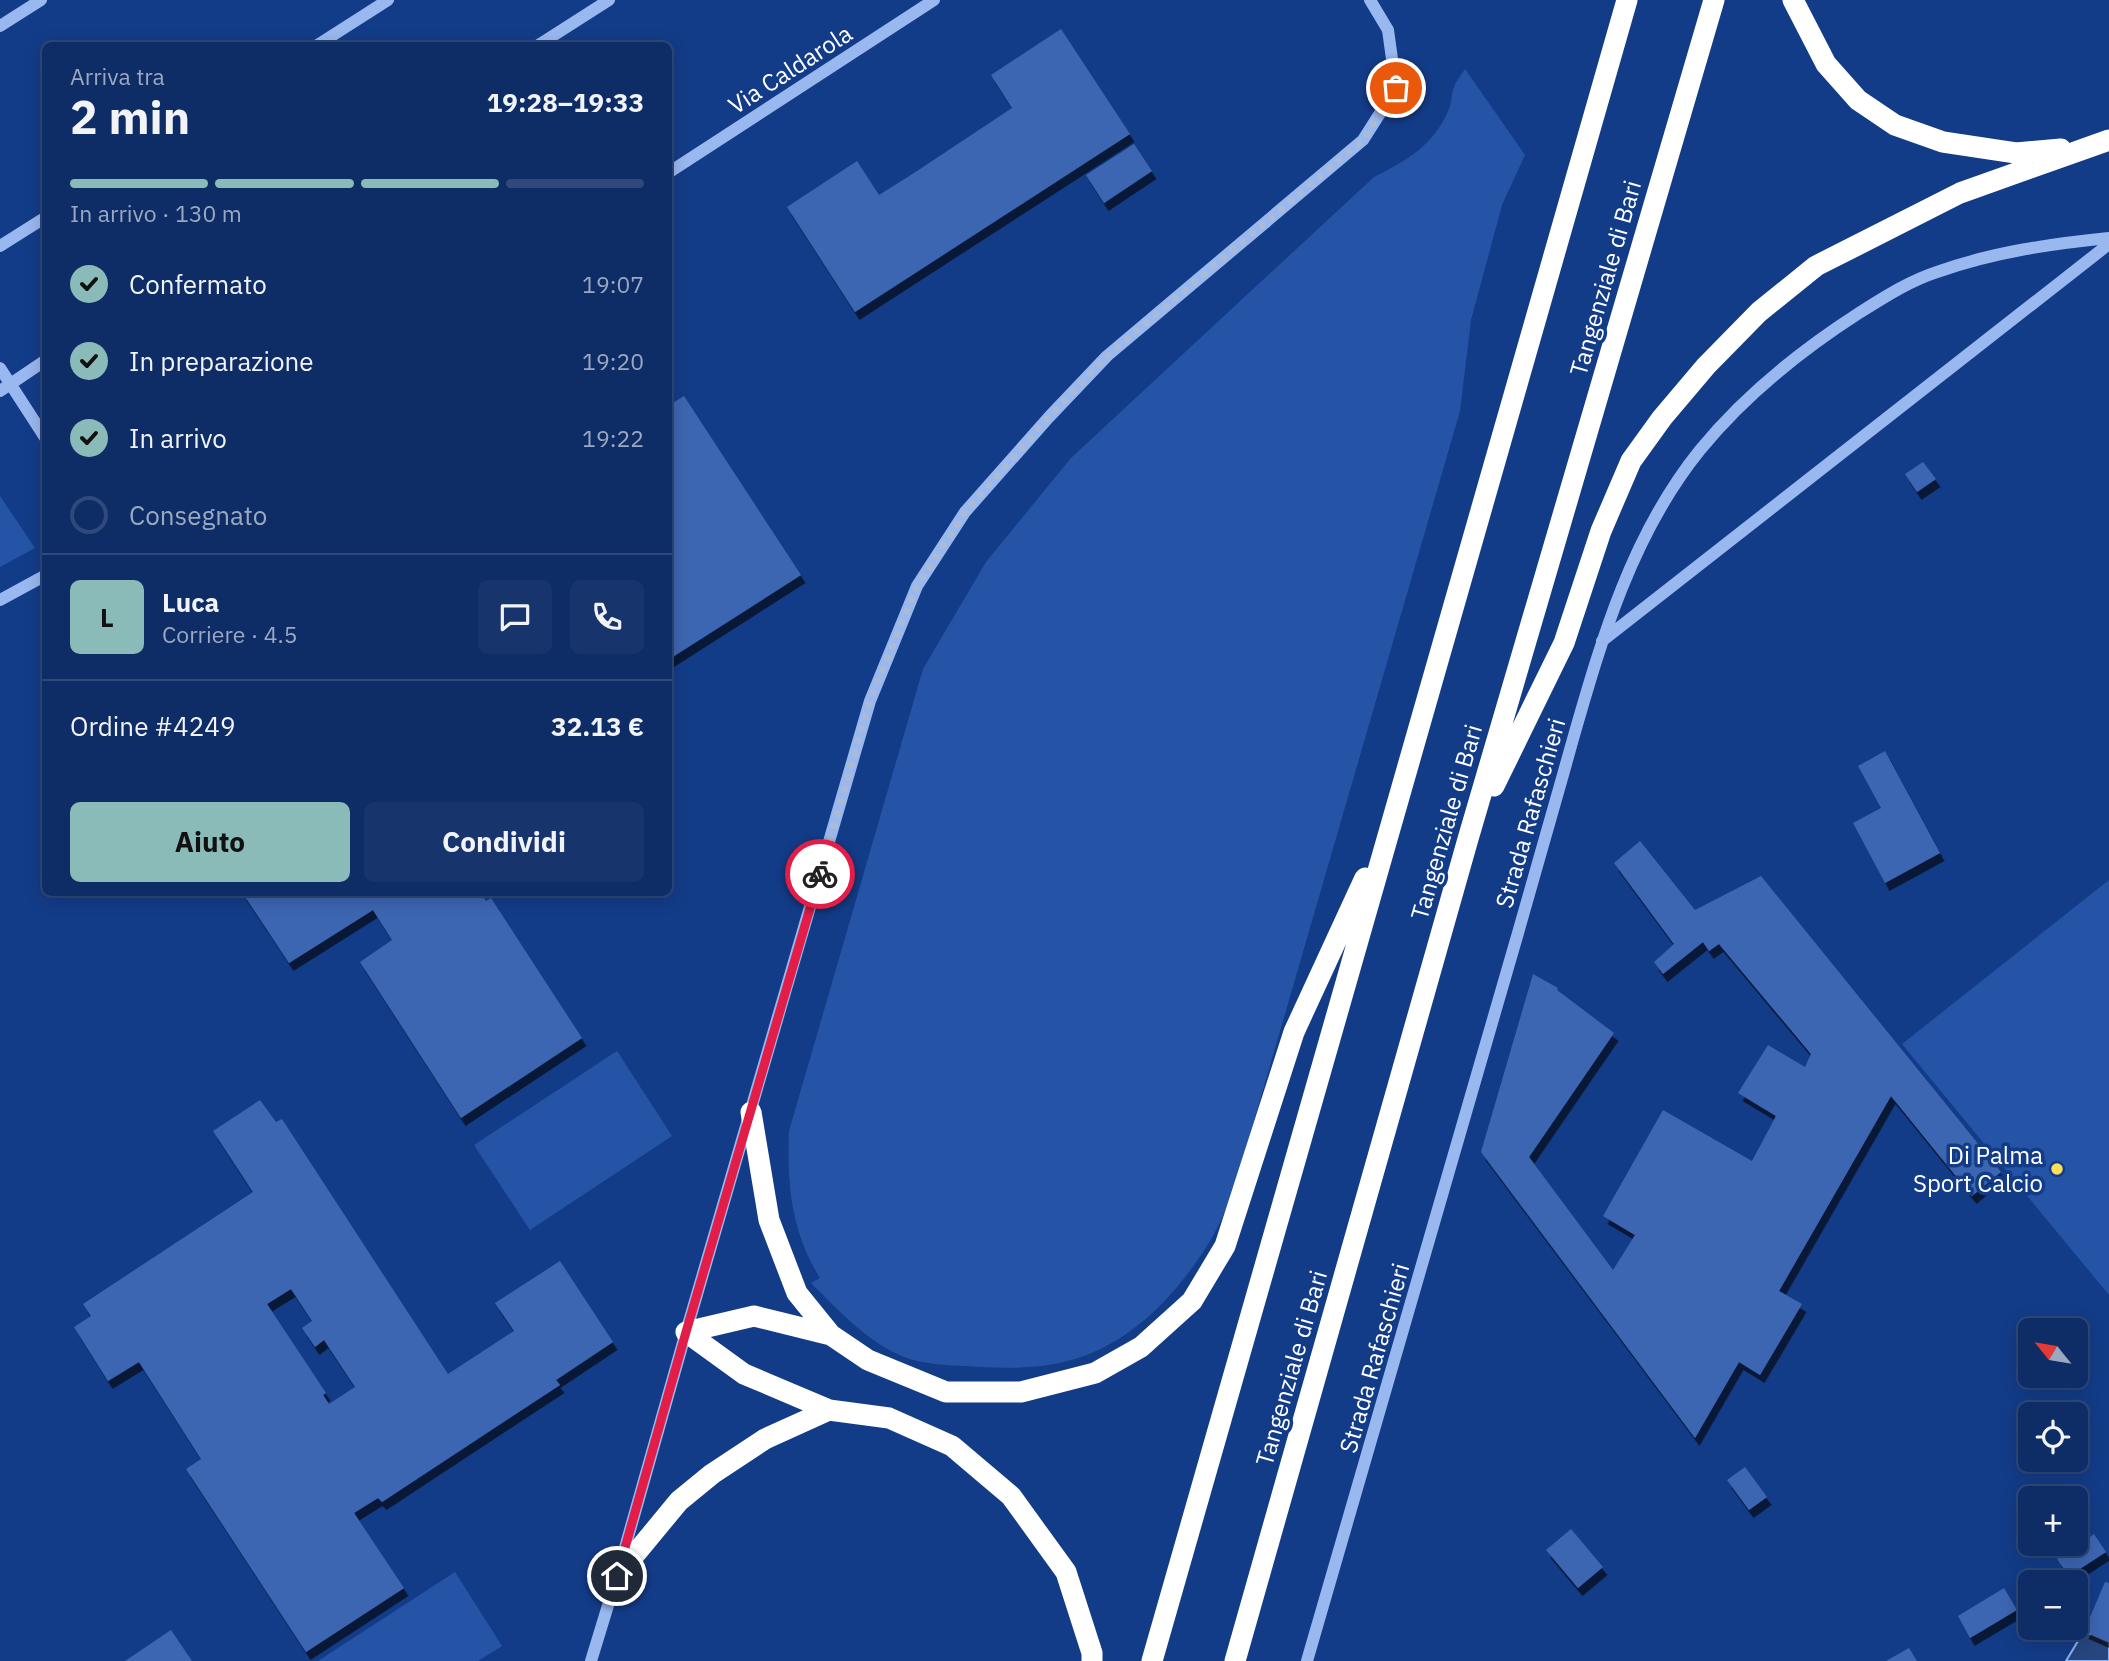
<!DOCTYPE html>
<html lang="it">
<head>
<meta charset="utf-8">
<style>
	:root { --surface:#0e2d66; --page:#17356c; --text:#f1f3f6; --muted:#9ba8bf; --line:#2e497a; --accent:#8bbbb9 }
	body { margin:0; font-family:"IBM Plex Sans",sans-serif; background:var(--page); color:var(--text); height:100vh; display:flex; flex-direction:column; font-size:26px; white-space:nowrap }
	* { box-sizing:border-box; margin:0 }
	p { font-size:23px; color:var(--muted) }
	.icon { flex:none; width:38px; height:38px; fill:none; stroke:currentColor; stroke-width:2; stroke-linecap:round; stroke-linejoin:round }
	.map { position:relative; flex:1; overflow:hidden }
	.drawer { position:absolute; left:42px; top:42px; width:630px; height:854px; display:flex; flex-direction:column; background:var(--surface); border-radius:10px; box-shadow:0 4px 18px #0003,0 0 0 2px var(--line) }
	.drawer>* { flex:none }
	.needle { width:46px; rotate:300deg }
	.buttons { position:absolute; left:2018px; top:1318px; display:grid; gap:14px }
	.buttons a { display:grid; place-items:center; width:70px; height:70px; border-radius:10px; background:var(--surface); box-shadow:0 4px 18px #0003,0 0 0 2px var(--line); font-size:35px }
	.pin { position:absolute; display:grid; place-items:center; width:60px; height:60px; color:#fff; margin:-30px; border:4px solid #fff; border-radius:50%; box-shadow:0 2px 7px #0007 }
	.courier { position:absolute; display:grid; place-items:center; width:70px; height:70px; margin:-35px; border:5px solid #e11d48; border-radius:50%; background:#fff; color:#222; box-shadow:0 2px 9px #0007 }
	.head em { font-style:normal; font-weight:700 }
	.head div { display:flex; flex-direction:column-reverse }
	.head { display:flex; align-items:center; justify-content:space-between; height:119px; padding:0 28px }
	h1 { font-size:46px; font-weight:700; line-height:52px }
	.bar { display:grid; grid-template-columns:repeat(4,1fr); gap:10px 7px; align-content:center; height:84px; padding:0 28px }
	.bar i { height:9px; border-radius:5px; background:var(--line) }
	.bar .selected { background:var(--accent) }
	.bar p { grid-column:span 4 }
	.line { display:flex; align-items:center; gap:18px; padding:0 28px; border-top:2px solid var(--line) }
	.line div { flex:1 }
	.round { display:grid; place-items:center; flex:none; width:74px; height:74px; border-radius:10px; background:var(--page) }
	ol { padding:0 28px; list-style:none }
	li { display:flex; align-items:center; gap:21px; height:77px }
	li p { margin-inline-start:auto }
	li .icon { padding:7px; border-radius:50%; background:var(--accent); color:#111; stroke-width:4 }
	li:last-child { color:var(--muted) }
	li i { width:38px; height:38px; border:4px solid var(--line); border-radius:50% }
	.primary-button { display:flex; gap:14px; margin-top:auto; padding:14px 28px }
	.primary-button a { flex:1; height:80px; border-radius:10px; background:var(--accent); color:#111; font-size:28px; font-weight:700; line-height:80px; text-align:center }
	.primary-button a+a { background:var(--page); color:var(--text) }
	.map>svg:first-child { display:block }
	.green { fill:#2554a7 }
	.water { fill:#27467e; stroke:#8bb2f3; stroke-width:2 }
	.building { fill:#3c66b2; fill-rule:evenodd; filter:url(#shadow) }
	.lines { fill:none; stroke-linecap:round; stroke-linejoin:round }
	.minor { stroke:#99b8ef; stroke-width:12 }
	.highway { stroke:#fff; stroke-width:21 }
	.done { stroke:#acbbd5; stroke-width:7; stroke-dasharray:0 12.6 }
	.route { stroke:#e11d48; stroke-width:9 }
	.poi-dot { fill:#ffde57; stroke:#133c88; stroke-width:2.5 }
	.labels { text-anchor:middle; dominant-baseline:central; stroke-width:7; stroke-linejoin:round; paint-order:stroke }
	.street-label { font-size:24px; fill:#fff; stroke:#133c88 }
	.poi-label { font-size:24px; fill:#fff; stroke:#133c88; text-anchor:end }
</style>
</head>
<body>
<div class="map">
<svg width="2109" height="1661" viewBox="0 0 2109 1661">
	<defs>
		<filter id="shadow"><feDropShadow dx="4.5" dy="8" stdDeviation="0" flood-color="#0009"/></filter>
	</defs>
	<rect width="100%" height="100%" fill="#133c88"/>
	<path class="green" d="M1465 69 1525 155 1502 205 1471 320 1460 411 1233 1193C1226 1209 1219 1226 1210 1241 1180 1290 1137 1338 1081 1357 1050 1368 1014 1369 981 1367 954 1365 922 1366 897 1354 864 1338 837 1309 811 1283L820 1278C791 1231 787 1185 789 1131L923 669 986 562 1071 458 1374 177C1408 160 1434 145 1449 109 1452 102 1451 94 1454 87 1456 81 1462 74 1465 69Z
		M0 496 35 548 0 567Z
		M2109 880V1295L1902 1044Z
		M617 1051 672 1136 530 1230 474 1145Z
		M455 1572 502 1646 478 1661H318Z"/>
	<path class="water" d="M2084 1631 2109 1642V1661H2066Z"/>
	<path class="building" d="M1061 29 1130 134 855 312 787 207 857 161 879 195 914 173 1012 108 991 75Z
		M1134 144 1152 171 1104 203 1086 175Z
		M684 396 801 575 668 660V406Z
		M1923 462 1936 479 1917 492 1905 474Z
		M1885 751 1940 853 1885 883 1853 823 1881 808 1858 766Z
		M1640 841 1695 910 1761 876 2001 1172 1972 1196 1891 1096 1779 1291 1802 1304 1760 1375 1739 1362 1695 1438 1481 1152 1533 974 1558 988 1557 990 1614 1033 1529 1157 1613 1270 1635 1235 1603 1216 1663 1110 1752 1161 1776 1116 1738 1093 1768 1045 1805 1067 1811 1054 1719 944 1709 951 1703 942 1663 974 1654 962 1674 944 1614 863Z
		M242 892H480L486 901 491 898 582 1038 461 1118 360 962 392 940 373 910 289 963Z
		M260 1100 276 1122 282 1119 448 1374 514 1331 495 1303 560 1261 613 1342 556 1380 560 1385 382 1502 378 1498 354 1513 404 1588 306 1652 186 1469 201 1459 139 1362 108 1381 74 1327 91 1316 83 1304 253 1192 213 1131ZM291 1289 312 1321 302 1328 315 1347 324 1340 355 1387 329 1404 323 1395 326 1393 267 1304Z
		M1745 1467 1767 1497 1749 1510 1727 1480Z
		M1571 1529 1603 1567 1578 1588 1546 1550Z
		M2094 1534 2106 1552 2069 1576 2057 1559Z
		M2105 1582 2109 1583V1642L2084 1631Z
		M2004 1588 2017 1610 1970 1638 1958 1616Z
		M171 1630 192 1661H125Z
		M1909 1648 1917 1661H1886Z"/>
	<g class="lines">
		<path class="minor" d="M0 26 41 0
			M316 46 388 0
			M537 46 609 0
			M668 173 934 0
			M0 246 46 217
			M0 368 46 439
			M0 391 46 360
			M0 600 46 575
			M1602 641 2109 244
			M591 1661 617 1576 686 1332 870 701 917 586 965 512 1049 417 1107 356 1363 140 1396 88 1388 30 1370 0
			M1307 1661C1379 1419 1448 1176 1518 933 1536 869 1555 804 1573 739 1602 638 1632 534 1700 450 1744 396 1800 351 1859 313 1883 298 1909 281 1937 272 1993 252 2050 244 2109 238"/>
		<path class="highway" d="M1793 0 1826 64 1858 100 1895 125 1943 142 2016 153 2061 149
			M1494 786 1564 643 1601 531 1631 461 1662 418 1706 366 1759 312 1816 266 1960 193 2109 140
			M751 1112 769 1220 797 1293 831 1335 868 1360 946 1392H1021L1095 1373 1141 1347 1192 1301 1225 1246 1294 1032 1365 878
			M686 1332 744 1374 829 1410
			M686 1332 754 1316 831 1335
			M617 1576 679 1501 712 1474 765 1439 829 1410 889 1418 952 1446 1011 1496 1066 1572 1092 1653V1661
			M1152 1661 1627 0
			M1235 1661 1468 839 1714 0"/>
	</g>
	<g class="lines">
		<path class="done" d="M820 874 870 701 917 586 965 512 1049 417 1107 356 1363 140 1396 88"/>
		<path class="route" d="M617 1576 686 1332 820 874"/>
	</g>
	<circle class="poi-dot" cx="2057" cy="1169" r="7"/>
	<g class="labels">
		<g class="street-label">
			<text transform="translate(790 69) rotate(-33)">Via Caldarola</text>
			<text transform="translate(1605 278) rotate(-74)">Tangenziale di Bari</text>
			<text transform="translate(1530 813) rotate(-74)">Strada Rafaschieri</text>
			<text transform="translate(1446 822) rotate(-74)">Tangenziale di Bari</text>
			<text transform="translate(1374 1358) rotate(-74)">Strada Rafaschieri</text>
			<text transform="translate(1291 1368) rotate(-74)">Tangenziale di Bari</text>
		</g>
		<g class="poi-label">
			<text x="2043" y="1155">Di Palma<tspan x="2043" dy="28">Sport Calcio</tspan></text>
		</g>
	</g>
</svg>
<div class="buttons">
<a><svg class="needle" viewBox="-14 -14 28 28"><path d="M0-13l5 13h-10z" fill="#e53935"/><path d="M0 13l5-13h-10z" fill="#9ba8bf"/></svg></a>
<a><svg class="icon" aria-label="locate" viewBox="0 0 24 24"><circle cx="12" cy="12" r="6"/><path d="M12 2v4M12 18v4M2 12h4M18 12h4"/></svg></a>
<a>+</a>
<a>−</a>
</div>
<div class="pin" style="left:1396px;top:88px;background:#ea580c"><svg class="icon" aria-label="bag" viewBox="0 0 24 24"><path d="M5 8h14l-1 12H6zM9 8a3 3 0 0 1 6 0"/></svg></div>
<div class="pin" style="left:617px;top:1576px;background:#1f2937"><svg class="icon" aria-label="home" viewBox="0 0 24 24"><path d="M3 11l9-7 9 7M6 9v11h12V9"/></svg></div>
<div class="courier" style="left:820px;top:874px"><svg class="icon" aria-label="bike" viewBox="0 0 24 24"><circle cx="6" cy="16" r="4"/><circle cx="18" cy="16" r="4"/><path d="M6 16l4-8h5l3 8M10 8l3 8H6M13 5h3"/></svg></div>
<section class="drawer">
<div class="head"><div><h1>2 min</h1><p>Arriva tra</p></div><em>19:28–19:33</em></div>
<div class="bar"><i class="selected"></i><i class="selected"></i><i class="selected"></i><i></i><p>In arrivo · 130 m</p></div>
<ol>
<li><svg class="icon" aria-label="check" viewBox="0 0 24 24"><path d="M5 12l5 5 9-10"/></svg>Confermato<p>19:07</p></li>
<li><svg class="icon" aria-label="check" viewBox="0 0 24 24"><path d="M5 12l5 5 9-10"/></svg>In preparazione<p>19:20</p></li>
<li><svg class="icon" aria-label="check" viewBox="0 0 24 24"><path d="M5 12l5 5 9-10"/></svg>In arrivo<p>19:22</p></li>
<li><i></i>Consegnato</li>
</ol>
<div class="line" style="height:126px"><b class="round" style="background:var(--accent);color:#111">L</b><div><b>Luca</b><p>Corriere · 4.5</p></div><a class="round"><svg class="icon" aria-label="chat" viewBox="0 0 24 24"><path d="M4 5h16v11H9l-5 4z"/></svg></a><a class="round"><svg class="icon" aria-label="phone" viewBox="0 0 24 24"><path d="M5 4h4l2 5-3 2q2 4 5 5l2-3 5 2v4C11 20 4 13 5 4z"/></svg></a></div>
<div class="line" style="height:91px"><div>Ordine #4249</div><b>32.13 €</b></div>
<div class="primary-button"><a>Aiuto</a><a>Condividi</a></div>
</section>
</div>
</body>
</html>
